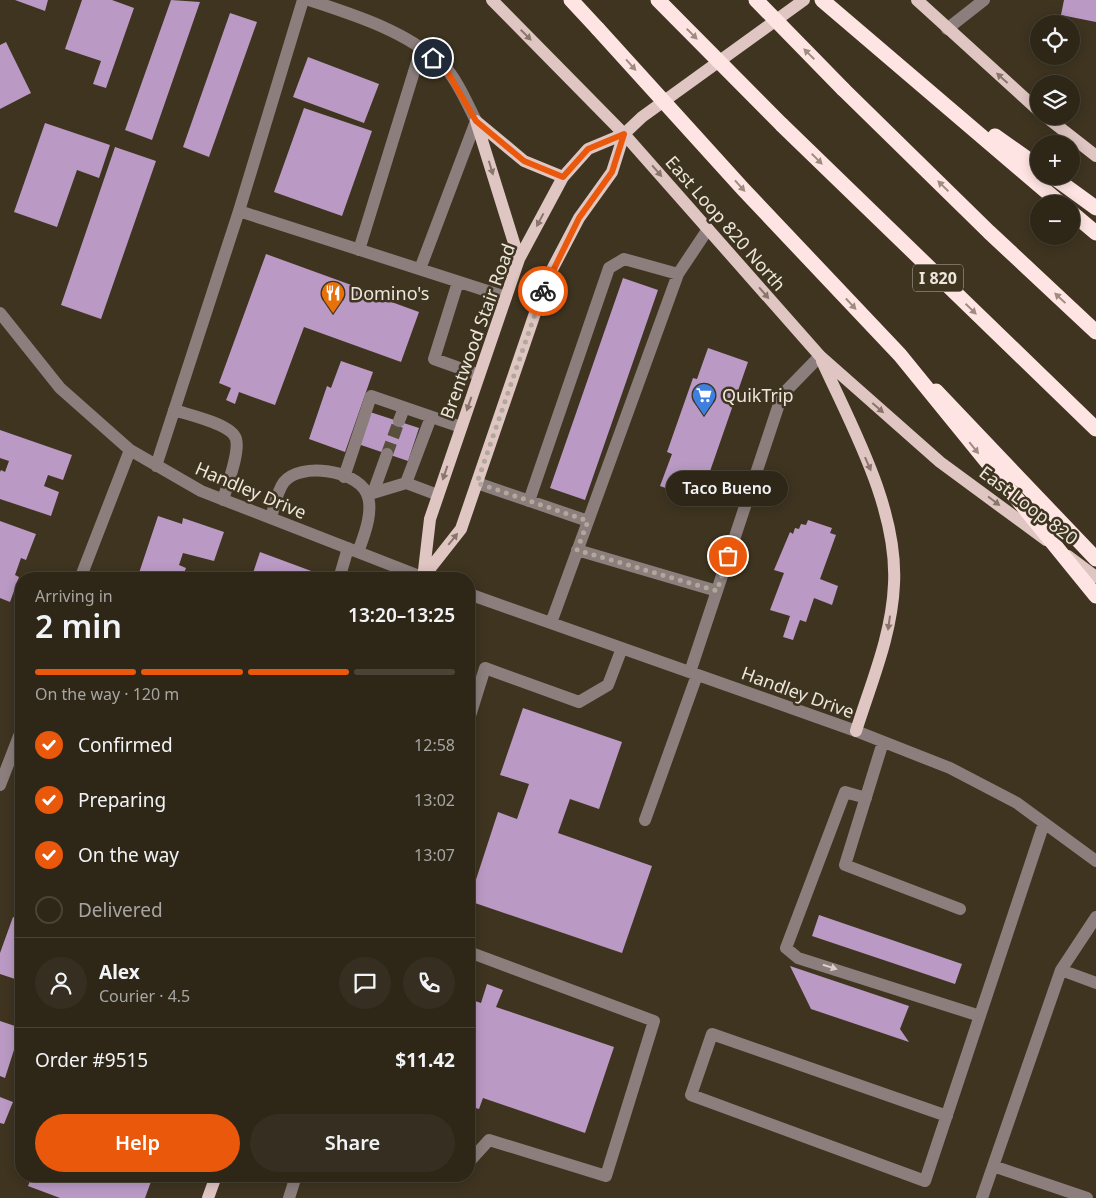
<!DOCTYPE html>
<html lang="en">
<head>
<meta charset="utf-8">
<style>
	:root { --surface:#2e2718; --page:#362f21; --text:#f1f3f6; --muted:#a7a5a2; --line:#494437; --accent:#ea580c }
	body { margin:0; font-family:"Noto Sans",sans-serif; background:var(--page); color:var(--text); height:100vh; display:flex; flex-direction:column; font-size:19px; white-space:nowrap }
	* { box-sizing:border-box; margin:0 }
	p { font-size:16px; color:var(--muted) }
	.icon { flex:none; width:28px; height:28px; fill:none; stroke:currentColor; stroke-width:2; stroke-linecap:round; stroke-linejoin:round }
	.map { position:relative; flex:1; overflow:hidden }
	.drawer { position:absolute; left:15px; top:572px; width:460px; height:610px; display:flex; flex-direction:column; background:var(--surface); border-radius:20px; box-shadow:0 2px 12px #0003,0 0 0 1px var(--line) }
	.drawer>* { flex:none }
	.tools { position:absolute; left:1030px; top:15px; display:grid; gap:10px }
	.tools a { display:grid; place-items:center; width:50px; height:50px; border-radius:50%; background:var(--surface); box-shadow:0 2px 12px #0003,0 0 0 1px var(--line); font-size:25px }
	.pin { position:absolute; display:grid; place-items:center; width:42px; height:42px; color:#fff; margin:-21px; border:2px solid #fff; border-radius:50%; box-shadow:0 1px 5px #0007 }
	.courier { position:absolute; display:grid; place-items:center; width:50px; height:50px; margin:-25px; border:4px solid #ea580c; border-radius:50%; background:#fff; color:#222; box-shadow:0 1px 6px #0007 }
	.bubble { position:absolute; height:35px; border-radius:18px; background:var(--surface); box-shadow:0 2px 12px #0003,0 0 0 1px var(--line); font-size:16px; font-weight:600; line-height:35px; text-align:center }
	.overview em { font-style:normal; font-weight:600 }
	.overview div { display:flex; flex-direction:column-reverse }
	.overview { display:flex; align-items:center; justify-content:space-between; height:85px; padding:0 20px }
	h1 { font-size:32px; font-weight:600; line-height:38px }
	.bar { display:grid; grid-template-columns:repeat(4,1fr); gap:8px 5px; align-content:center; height:60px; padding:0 20px }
	.bar i { height:6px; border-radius:4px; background:var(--line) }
	.bar .active { background:var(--accent) }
	.bar p { grid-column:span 4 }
	.line { display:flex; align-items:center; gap:12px; padding:0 20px; border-top:1px solid var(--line) }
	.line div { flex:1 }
	.round { display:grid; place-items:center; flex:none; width:52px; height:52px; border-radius:26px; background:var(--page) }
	ol { padding:0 20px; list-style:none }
	li { display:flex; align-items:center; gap:15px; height:55px }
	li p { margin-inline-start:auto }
	li .icon { padding:5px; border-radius:50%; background:var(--accent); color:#fff; stroke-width:4 }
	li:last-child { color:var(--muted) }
	li i { width:28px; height:28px; border:2px solid var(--line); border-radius:50% }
	.action { display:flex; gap:10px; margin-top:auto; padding:10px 20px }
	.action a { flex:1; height:58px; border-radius:30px; background:var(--accent); color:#fff; font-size:20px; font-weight:600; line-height:58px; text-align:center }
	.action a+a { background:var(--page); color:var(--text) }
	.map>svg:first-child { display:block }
	.building { fill:#ba9ac4 }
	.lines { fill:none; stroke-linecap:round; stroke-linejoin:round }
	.minor-tunnel { stroke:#584f3c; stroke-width:12; stroke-dasharray:12 6; stroke-linecap:butt }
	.minor { stroke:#8b7e7d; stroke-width:12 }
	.major { stroke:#e0c6c3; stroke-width:12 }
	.highway { stroke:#fee4e2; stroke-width:15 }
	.highway-bridge { stroke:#fee4e2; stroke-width:15 }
	.oneway { fill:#9e8c81 }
	.oneway2 { fill:#877669 }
	.oneway3 { fill:#d9d2c8 }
	.done { stroke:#b0a89a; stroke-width:5; stroke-dasharray:0 9 }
	.route { stroke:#ea580c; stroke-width:6 }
	.labels { text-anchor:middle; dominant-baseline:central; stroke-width:5; stroke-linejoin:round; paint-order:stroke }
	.shield { fill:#3e3420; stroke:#b8b1a3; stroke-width:1 }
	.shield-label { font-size:16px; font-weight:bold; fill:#ede7db }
	.street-label { font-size:18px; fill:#ede7db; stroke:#3e3420 }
	.poi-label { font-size:18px; fill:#ede7db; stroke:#3e3420; text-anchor:start }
</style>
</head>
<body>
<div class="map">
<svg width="1096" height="1198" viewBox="0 0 1096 1198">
	<rect width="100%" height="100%" fill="#3e3420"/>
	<path class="building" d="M15 0H48L45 11Z
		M82 0H112L134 8 106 88 93 84 101 61 65 49Z
		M171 0 200 2 152 140 125 130Z
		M1064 0H1096V22L1061 15Z
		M230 13 257 22 209 157 183 147Z
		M6 42 31 93 0 109V45Z
		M308 57 379 84 364 123 293 97Z
		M304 108 372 131 342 216 274 192Z
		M45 123 110 145 99 178 77 170 57 227 14 212Z
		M115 147 156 161 101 319 61 305Z
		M266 254 365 290 364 292 419 312 401 362 304 327 275 405 239 392 235 404 226 400 231 388 219 383Z
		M623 278 658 290 585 500 550 488Z
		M708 348 748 362 700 500 660 486 672 454 667 452 693 378 697 379Z
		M341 361 373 372 345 452 309 439 327 386 331 388Z
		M370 412 419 428 408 461 358 444Z
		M0 430 72 455 63 480 48 475 44 486 59 492 51 516 0 499V472L1 470 5 472 9 461 0 458Z
		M158 516 182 524 183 518 224 532 214 561 183 553 179 565 186 568 182 579H137Z
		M808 520 832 528 830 533 836 535 820 579 838 586 832 605 814 598 806 622 800 620 793 640 783 637 790 616 770 610 784 573 774 570 790 532 793 534 795 528 799 529 801 524 806 525Z
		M0 521 36 534 26 560 21 558 15 575 19 577 10 602 0 598Z
		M260 552 314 572 311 579H251Z
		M523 708 622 742 599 809 570 799 558 833 652 866 622 953 469 901 498 812 517 819 529 784 500 775Z
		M819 915 962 964 955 984 812 936Z
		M13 917 21 920V981L0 974V953Z
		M790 966 909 1006 900 1029 909 1042 811 1009Z
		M487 984 503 990 496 1007 614 1047 585 1133 483 1098 479 1109 469 1106V999L481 1003Z
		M0 1021 21 1028 5 1078 0 1076Z
		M0 1097 13 1102 4 1124 0 1123Z
		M32 1176H153L145 1198H60L28 1186Z"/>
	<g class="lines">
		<path class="minor-tunnel" d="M387 454 399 421"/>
		<path class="minor" d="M309 0C355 15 406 31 443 65 456 77 468 105 476 121L420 269
			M947 29 984 0
			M239 211 506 297
			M359 250 421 49
			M458 282 434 359 479 375
			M0 313 60 388 130 450 201 491 427 579
			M174 410C189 415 232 424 236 439 240 453 227 485 223 500
			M399 421 404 408
			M156 466 239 211 303 0
			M344 477 371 396 461 427
			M406 483 438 495
			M477 483 588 521
			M366 492 373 493 406 483 431 417
			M373 493 387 454
			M529 501 609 268 624 259 678 274
			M271 518C274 507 277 491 284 482 300 462 355 470 366 492 375 509 364 536 358 552
			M577 550 717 591
			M80 579 130 450
			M339 579 348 548
			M469 594 856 731 950 768 1017 803 1096 861
			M551 623 678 274 708 229
			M690 672 782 395 820 356
			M469 719 485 668 579 702 608 685 622 648
			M883 742 845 865 960 909
			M0 785 21 731
			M866 798 845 792 786 948 798 958 980 1016
			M645 820 697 675
			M1096 917 1061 970 1096 983
			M469 952 654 1021 606 1176 489 1140 469 1162
			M947 1116 712 1034 691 1095 925 1181 1044 823
			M993 1166 1087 1198
			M289 1198 296 1176
			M982 1198 1061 970"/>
		<path class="major" d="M492 0 624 134 820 356 940 462 1046 540
			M917 0 1039 111
			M1045 116 1096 156
			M476 121 519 259
			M476 121 524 161 563 177
			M822 361C852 427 898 509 894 584 892 635 871 683 856 731
			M1068 556 1096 577
			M424 576 461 529 546 281 579 218 612 172 624 134
			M423 579 430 519 519 259 563 177 588 149 624 134 642 117 804 0
			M208 1198 216 1176"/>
		<path class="highway" d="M571 0 598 29
			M822 0 1061 204
			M843 89 989 232 1096 332
			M782 125 1096 429
			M995 136 1039 167
			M1052 176 1096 208
			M1071 212 1096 233
			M936 391 1096 559"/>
		<path class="highway-bridge" d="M658 0 782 125
			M756 0 843 89
			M598 29 743 189 900 355 1096 596"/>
	</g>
	<defs><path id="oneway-solid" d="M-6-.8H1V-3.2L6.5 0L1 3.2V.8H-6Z" transform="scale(1.25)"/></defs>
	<g class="oneway">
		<use href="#oneway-solid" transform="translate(692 34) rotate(45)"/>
		<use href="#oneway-solid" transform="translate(809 54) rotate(-135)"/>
		<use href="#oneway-solid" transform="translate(631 65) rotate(48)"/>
		<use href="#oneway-solid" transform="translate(817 159) rotate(45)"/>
		<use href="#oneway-solid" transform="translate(740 186) rotate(48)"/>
		<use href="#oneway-solid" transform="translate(943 186) rotate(-136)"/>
		<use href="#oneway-solid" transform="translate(1060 298) rotate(-137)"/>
		<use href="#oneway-solid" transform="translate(851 304) rotate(47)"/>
		<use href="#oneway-solid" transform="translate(971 309) rotate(44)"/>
		<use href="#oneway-solid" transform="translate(974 448) rotate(51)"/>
	</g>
	<g class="oneway2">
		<use href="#oneway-solid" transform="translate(526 35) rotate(45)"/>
		<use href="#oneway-solid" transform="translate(1002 78) rotate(-138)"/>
		<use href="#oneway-solid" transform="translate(491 168) rotate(73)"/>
		<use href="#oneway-solid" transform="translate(657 171) rotate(49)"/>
		<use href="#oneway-solid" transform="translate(540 220) rotate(118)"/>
		<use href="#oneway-solid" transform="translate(764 293) rotate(49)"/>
		<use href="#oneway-solid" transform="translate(469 404) rotate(109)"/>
		<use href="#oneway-solid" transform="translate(878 408) rotate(41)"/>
		<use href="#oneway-solid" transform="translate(868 464) rotate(66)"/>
		<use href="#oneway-solid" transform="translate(445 473) rotate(109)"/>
		<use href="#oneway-solid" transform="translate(994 501) rotate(37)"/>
		<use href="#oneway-solid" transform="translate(453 539) rotate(-51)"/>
		<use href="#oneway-solid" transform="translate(889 623) rotate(98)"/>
	</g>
	<use class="oneway3" href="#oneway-solid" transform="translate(830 967) rotate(18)"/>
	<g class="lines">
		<path class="done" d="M543 291 477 483 588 521 577 550 717 591 728 556"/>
		<path class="route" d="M433 58 444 66 476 121 524 161 563 177 588 149 624 134 612 172 579 218 543 291"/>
	</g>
	<defs>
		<g id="restaurant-pin" transform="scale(1.25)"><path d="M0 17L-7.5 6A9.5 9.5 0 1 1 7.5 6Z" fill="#e8710a" stroke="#3e3420"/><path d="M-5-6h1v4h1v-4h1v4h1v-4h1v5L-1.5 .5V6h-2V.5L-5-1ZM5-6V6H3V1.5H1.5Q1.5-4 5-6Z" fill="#fff"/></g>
		<g id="supermarket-pin" transform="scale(1.25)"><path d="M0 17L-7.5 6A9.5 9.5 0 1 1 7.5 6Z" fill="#3f7fe0" stroke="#3e3420"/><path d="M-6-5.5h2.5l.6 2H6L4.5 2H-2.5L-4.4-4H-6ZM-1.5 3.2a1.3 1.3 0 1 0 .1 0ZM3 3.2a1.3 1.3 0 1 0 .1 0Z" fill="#fff"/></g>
	</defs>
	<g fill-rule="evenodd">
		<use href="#restaurant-pin" x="333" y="293"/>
		<use href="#supermarket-pin" x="704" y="395"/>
	</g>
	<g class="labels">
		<rect class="shield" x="913" y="264.5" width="50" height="27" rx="4"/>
		<g class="shield-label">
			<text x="938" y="278">I 820</text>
		</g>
		<g class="street-label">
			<text transform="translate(726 223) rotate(49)">East Loop 820 North</text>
			<text transform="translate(477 331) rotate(-70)">Brentwood Stair Road</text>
			<text transform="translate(251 490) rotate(23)">Handley Drive</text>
			<text transform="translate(1029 505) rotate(37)">East Loop 820</text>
			<text transform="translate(798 692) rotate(20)">Handley Drive</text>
		</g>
		<g class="poi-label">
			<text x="350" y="293">Domino's</text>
			<text x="722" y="395">QuikTrip</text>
		</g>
	</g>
</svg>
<div class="tools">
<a><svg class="icon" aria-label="locate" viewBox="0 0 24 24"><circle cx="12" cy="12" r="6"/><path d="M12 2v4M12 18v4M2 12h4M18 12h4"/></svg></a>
<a><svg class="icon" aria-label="layers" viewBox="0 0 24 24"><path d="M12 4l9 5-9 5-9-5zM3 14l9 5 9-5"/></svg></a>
<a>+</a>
<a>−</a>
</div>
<div class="pin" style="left:728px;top:556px;background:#ea580c"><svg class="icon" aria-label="bag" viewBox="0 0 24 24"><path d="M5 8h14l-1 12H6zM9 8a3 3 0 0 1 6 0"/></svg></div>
<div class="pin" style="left:433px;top:58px;background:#1f2937"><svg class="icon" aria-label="home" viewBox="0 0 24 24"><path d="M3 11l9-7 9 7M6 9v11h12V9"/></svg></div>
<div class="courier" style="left:543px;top:291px"><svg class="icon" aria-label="bike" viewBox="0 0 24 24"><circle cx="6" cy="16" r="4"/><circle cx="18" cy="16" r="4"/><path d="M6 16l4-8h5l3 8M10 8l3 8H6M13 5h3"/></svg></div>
<div class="bubble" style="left:666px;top:471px;width:122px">Taco Bueno</div>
<section class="drawer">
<div class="overview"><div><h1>2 min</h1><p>Arriving in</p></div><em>13:20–13:25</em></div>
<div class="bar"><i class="active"></i><i class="active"></i><i class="active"></i><i></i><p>On the way · 120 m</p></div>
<ol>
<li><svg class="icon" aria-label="check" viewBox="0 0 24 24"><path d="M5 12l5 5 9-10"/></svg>Confirmed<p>12:58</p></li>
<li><svg class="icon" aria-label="check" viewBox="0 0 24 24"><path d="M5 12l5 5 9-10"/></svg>Preparing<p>13:02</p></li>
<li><svg class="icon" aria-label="check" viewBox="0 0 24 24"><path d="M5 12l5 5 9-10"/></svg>On the way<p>13:07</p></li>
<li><i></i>Delivered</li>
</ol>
<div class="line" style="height:90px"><a class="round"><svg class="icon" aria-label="person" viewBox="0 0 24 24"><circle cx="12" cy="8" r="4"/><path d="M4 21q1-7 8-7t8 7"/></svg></a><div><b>Alex</b><p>Courier · 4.5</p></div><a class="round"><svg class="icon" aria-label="chat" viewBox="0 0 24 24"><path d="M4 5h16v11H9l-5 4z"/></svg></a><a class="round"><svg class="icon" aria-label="phone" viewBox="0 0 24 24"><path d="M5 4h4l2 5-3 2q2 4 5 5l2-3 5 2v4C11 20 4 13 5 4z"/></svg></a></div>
<div class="line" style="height:65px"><div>Order #9515</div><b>$11.42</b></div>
<div class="action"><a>Help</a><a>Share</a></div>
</section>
</div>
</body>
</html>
